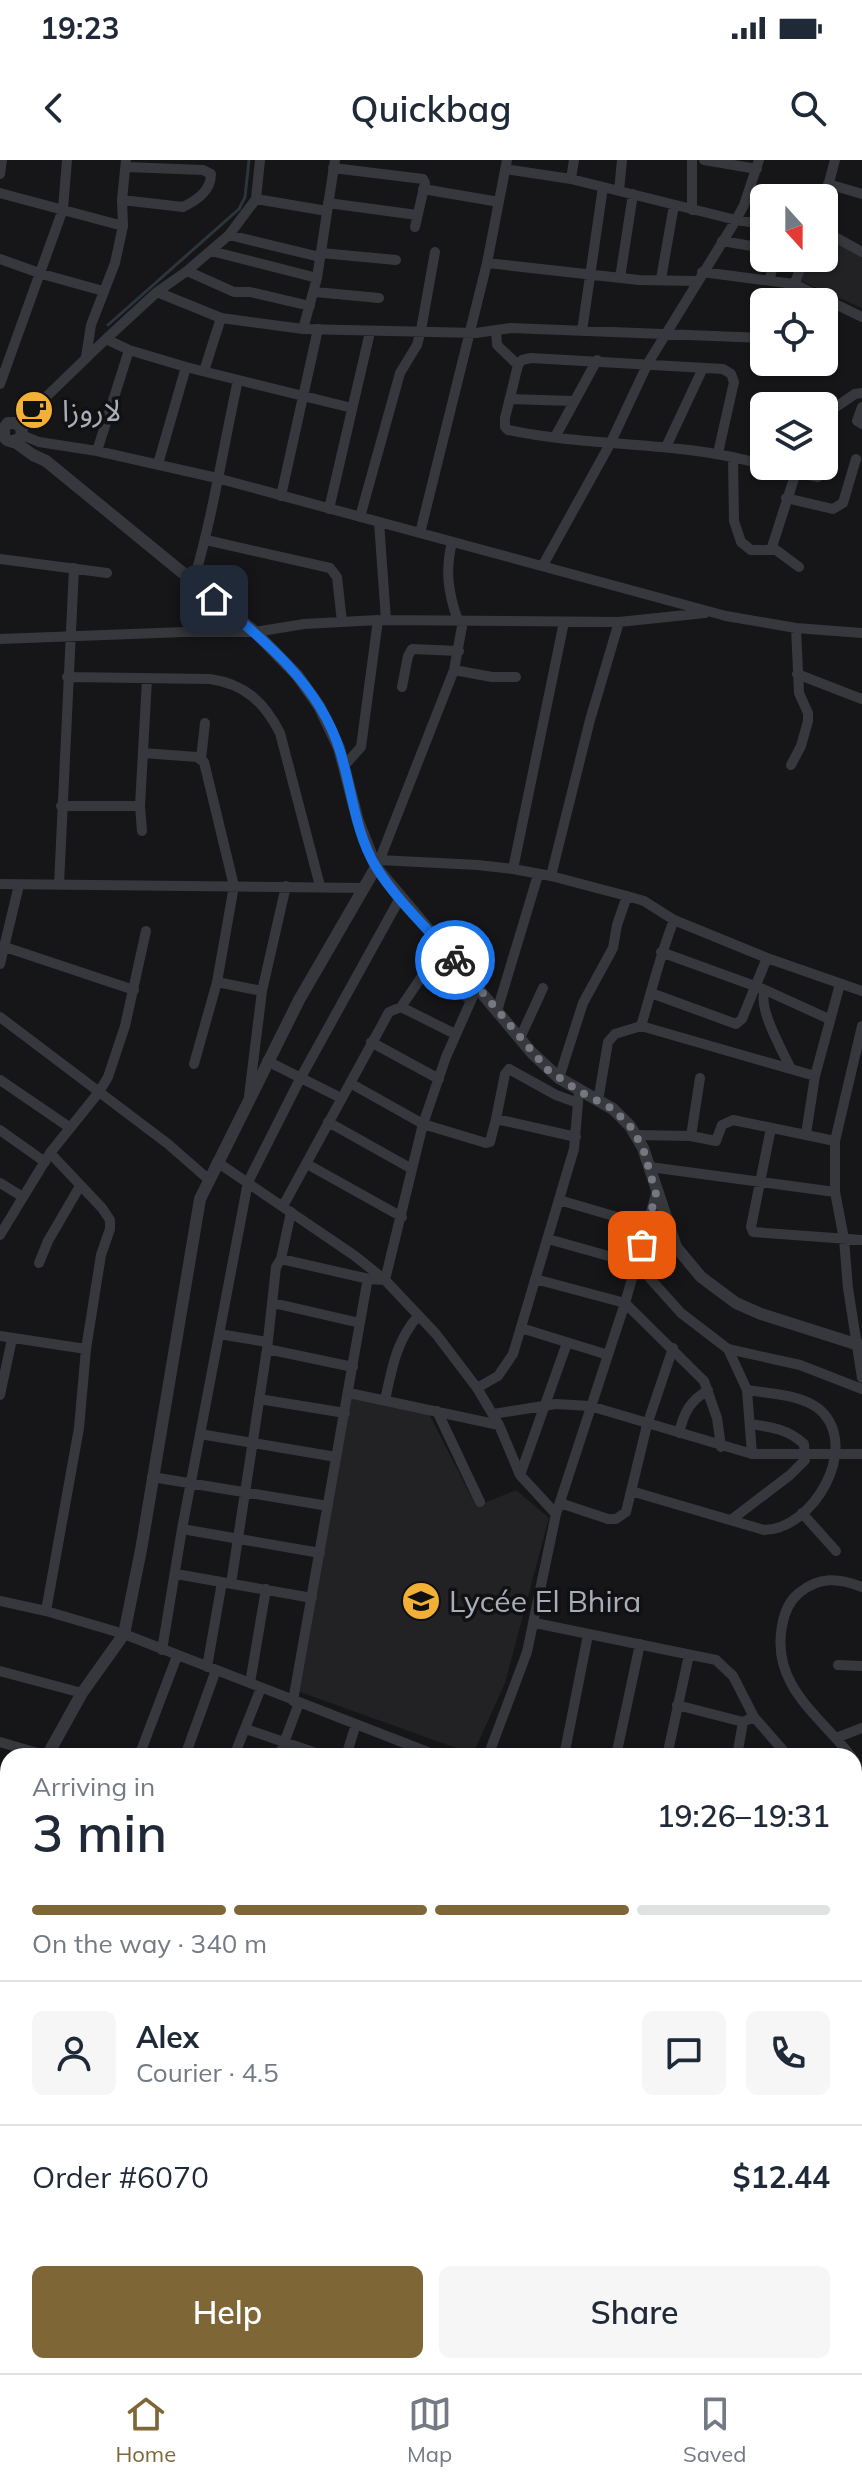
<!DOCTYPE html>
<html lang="en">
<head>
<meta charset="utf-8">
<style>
	:root { --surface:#fff; --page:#f6f6f7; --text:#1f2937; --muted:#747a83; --line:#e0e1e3; --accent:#7e6636 }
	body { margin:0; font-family:Mulish,"Noto Sans Arabic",sans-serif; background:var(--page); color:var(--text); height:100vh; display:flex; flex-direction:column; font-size:30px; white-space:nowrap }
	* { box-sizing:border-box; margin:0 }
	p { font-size:26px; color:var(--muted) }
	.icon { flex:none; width:44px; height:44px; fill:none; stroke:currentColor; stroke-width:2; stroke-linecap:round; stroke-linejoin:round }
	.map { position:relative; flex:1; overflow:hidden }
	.side { position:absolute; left:0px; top:1588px; width:862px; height:626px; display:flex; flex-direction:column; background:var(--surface); border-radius:24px 24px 0 0; box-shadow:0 2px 6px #0004 }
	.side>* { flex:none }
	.needle { width:52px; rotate:159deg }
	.buttons { position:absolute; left:750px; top:24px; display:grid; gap:16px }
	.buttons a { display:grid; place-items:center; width:88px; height:88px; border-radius:12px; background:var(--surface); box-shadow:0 2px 6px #0004; font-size:40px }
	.pin { position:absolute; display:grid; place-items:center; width:68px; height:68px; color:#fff; margin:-34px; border-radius:16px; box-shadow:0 4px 12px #0006 }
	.courier { position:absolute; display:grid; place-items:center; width:80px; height:80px; margin:-40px; border:6px solid #1a73e8; border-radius:50%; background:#fff; color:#222; box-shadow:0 2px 10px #0007 }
	.head em { font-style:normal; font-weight:600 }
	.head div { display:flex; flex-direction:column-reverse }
	.head { display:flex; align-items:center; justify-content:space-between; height:136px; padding:0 32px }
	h1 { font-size:52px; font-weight:600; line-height:60px }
	.bar { display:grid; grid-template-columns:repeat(4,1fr); gap:12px 8px; align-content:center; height:96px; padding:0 32px }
	.bar i { height:10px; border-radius:6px; background:var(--line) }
	.bar .selected { background:var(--accent) }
	.bar p { grid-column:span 4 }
	.line { display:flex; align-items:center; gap:20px; padding:0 32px; border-top:2px solid var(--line) }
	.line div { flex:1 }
	.round { display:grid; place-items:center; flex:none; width:84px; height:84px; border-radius:12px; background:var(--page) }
	.primary-button { display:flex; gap:16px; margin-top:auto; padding:16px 32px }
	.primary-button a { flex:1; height:92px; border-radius:12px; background:var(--accent); color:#fff; font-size:32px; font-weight:600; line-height:92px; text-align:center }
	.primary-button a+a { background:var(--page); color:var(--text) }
	.status { display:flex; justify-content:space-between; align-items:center; height:56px; padding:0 40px; background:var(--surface); direction:ltr }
	.status svg { height:22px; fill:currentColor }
	header { display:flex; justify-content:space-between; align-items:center; height:104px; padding:0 32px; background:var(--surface); font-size:36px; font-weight:600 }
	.tabs { display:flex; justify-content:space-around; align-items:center; height:112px; border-top:2px solid var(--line); background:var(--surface); font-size:22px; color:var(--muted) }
	.tabs a { display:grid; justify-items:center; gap:4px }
	.tabs .selected { color:var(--accent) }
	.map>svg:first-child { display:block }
	.built { fill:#222225 }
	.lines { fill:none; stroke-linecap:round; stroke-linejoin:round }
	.stream { stroke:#2c353c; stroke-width:3 }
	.minor { stroke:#37383d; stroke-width:10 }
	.tertiary { stroke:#37383d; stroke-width:12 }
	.done { stroke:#757880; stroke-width:8; stroke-dasharray:0 14.4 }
	.route { stroke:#1a73e8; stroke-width:10 }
	.labels { text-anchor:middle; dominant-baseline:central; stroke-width:7; stroke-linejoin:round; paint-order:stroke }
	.poi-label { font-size:30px; fill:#a8adb8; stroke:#111113; text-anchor:start }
</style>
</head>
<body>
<div class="status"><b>19:23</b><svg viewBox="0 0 49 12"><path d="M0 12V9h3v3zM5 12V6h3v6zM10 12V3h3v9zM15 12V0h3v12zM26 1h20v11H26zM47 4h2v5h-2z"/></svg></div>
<header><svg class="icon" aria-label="back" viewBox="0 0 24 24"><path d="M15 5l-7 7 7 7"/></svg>Quickbag<svg class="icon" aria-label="search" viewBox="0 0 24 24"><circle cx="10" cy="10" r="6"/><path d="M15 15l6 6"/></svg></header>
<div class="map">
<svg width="862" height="2213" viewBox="0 0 862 2213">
	<rect width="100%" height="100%" fill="#161618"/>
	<path class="built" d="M824 74 862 97V148L801 121 809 98H824Z
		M350 1237 427 1250 476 1346 516 1330 549 1358 505 1523 473 1594 300 1532Z"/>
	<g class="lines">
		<path class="stream" d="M108 165 239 49 245 37 249 0"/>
		<path class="minor" d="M692 0V50
			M704 0 757 9
			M333 8 423 19 425 23 415 67
			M505 9 571 19 736 60 764 64
			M0 14 2 0
			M571 19 574 0
			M828 24 862 34
			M423 29 499 42
			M619 31 622 0
			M0 33 123 66
			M256 39 327 51
			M122 40 183 47C197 40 211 31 211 14L203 10 126 7
			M824 41 835 0
			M328 43 417 55
			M824 71 862 92
			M229 75 320 97
			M722 81 764 88
			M211 91 317 118
			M321 93 396 100
			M0 99 42 114 103 131
			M487 103 639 120 696 121
			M187 111 234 132H250L310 146
			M702 112 794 124 862 157
			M620 118 633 34
			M661 119 674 45
			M770 119 774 98
			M157 132 221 158 303 169 476 173 511 168 764 178
			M315 132 379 138
			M788 142 804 98
			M303 169 317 118 335 0
			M496 170 497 185 518 205
			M582 171 603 27
			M106 179 157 132 187 111 229 75 256 39 260 0
			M86 197 91 165 115 103 123 66 122 40 126 0
			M769 208 770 202
			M204 211 221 158
			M0 224 63 49 67 0
			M510 239 573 241
			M862 247 857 261 862 264
			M824 255 855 234 862 233
			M18 264 106 179 129 190
			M22 275 39 282 97 291 217 318 726 456 796 468 862 473
			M555 277 597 200
			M666 287 703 208
			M97 291 129 190 186 207 352 248
			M718 293 734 222 731 214 723 209 531 198 522 200 518 205 505 258V267L508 270C592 288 681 280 764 305
			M733 297 734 361 741 382 751 390H776L799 407
			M158 304 186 207
			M769 306 818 317
			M281 336 318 169
			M786 338 833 349 843 343 856 299
			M329 349 370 172
			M360 357 400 213 417 185 421 170 435 92
			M379 362 386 460
			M420 373 487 103 507 0
			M206 380 330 408 337 417 342 462
			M452 382C445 411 448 432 458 461
			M771 390 798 306
			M0 399 107 413
			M543 405 610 284 648 203 736 60 744 45 759 0
			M193 423C213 356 223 288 238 220
			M0 479 184 472H255L304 464 378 460 619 462 705 453
			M454 510 492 517H516
			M797 514 862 539
			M67 517 210 519C245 524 264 542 280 573L320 726
			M402 527 408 496 412 489 459 491
			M143 593 197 597 204 602 234 726 217 822 194 904
			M201 599 205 563
			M791 605 801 586 808 561V553L799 533 796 468
			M344 606 361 587 378 460
			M61 646H140L147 519
			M140 646 142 671
			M379 700 478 705 513 709 551 716 627 736 644 741 674 760 767 798 862 831
			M378 704 454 510 463 461
			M513 709 564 462
			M551 716 590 560 619 462
			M0 724 364 728
			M59 725 74 408
			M5 787 134 830
			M661 792 763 829 829 859
			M0 804 19 725
			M217 822 262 831
			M765 830C757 847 782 890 790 907
			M651 833 736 864 742 859 767 798
			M401 847 427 809 471 840
			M497 851 538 715
			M0 857 168 984 208 1019
			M641 866C652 830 660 795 674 760
			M862 866 835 981V1032L844 1079 848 1128 862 1218
			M520 878 543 828
			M371 882 439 919
			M267 901 341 938
			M559 918 583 843 613 788 617 765 627 736
			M0 920 69 967
			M350 923 423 964 486 983 490 982 496 959 576 977
			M249 936 262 831 286 726
			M598 941 608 882 615 874 641 866 815 916
			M496 959 505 914 509 909 556 935 578 943
			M328 962 412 1009
			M771 968 751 1067 753 1072 862 1080
			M0 970 45 1002
			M806 974 815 916 840 824
			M635 975 691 976 716 981 722 965 733 960 835 981
			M691 976 700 918
			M217 1002 355 1096 385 1120 436 1174 477 1228 499 1265 520 1315 556 1354
			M307 1004 402 1057
			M650 1007 835 1032
			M0 1023 23 1037
			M559 1040 648 1066
			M283 1046 389 852 401 847 455 874
			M0 1075 50 993 99 932 108 917 125 866 146 771
			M548 1079 637 1104 681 1153 728 1189 747 1230 752 1294
			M281 1099 369 1119
			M39 1103 48 1081 80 1026
			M535 1119 625 1143 704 1221 717 1258 721 1287
			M273 1143 360 1163
			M521 1168 608 1195
			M219 1174 267 1182
			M0 1176 86 1189
			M267 1189 353 1207
			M728 1189 800 1205 862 1229
			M477 1228 498 1216 513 1194 574 989 579 931
			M349 1233 499 1265
			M0 1235 12 1179
			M259 1239 345 1253
			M385 1240C392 1209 396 1181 418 1156
			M437 1251 480 1342
			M493 1254 556 1244 590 1246 752 1294H862
			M679 1273C684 1252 690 1241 708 1230
			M200 1274 336 1297
			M520 1315 567 1183
			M152 1317 328 1346
			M631 1331 764 1370C813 1370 862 1286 819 1249 799 1234 771 1234 747 1230
			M560 1343 608 1359H616L626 1352 647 1265 673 1188
			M802 1353 836 1391
			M731 1360 790 1315 805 1300 804 1284C788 1269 771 1267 750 1264
			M182 1369 320 1393
			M176 1414 312 1438
			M231 1424 267 1189 276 1107 281 1099 291 1052
			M0 1441 46 1451 124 1474 438 1596
			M46 1451 79 1268 86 1189 101 1095 110 1069V1060L102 1048 50 993
			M535 1463 716 1500 733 1516 754 1557 788 1596
			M162 1490 182 1369 248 1022 301 917 400 738
			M838 1505 862 1506
			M207 1507 222 1422
			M0 1511 82 1533
			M250 1523 266 1429
			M293 1541 367 1123 369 1119 385 1120 423 964 446 897 477 827
			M677 1545 743 1562 754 1557
			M246 1569 325 1596
			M836 1578 862 1568
			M0 1582 48 1596
			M139 1596 177 1496
			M185 1596 216 1510
			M234 1596 261 1528
			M279 1596 299 1543
			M346 1596 356 1564
			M488 1596 527 1492 556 1354 625 1143 656 1034
			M564 1596 588 1475
			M616 1596 640 1484
			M667 1596 689 1495
			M737 1596 743 1562
			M851 1596C819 1555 771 1525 782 1466 784 1454 789 1441 799 1433 819 1416 839 1418 862 1427
			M854 1600 862 1617
			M0 1652 8 1653
			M854 1828 862 1816
			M854 1843 862 1848
			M0 1864 8 1869
			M854 1954 862 1925
			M0 1970 8 1955
			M0 2012 8 2017
			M0 2098 8 2080
			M135 2206 143 2213
			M0 2210 8 2199
			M153 2213 156 2206
			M374 2213 378 2206
			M459 2213 461 2206
			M518 2213 521 2206
			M629 2213 641 2206
			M763 2213 765 2206"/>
		<path class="tertiary" d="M0 273 7 280 13 282 21 277 22 269 16 263H8L4 268V276
			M15 282 33 295 46 301 255 472 297 515 319 546 339 588 358 661 376 707 532 893 559 918 613 949 630 966 643 988 676 1087 701 1117 736 1143 761 1154 862 1186
			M47 1596 82 1533 124 1474 141 1390 200 1039 299 840 376 707
			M0 1720 8 1697
			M1 2105 8 2111
			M544 2206 554 2213"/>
	</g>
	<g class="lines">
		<path class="done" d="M455 800 548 910 579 931 613 949 630 966 643 988 656 1034 642 1085"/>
		<path class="route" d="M214 439C265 480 320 526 340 591 352 629 355 673 376 707 397 741 429 770 455 800"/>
	</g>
	<defs>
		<g id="cafe-disc" transform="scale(2)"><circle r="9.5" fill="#f2b134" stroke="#111113"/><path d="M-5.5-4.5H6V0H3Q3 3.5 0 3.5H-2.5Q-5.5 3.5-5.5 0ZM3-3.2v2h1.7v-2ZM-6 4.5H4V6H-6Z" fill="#111"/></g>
		<g id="school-disc" transform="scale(2)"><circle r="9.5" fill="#f2b134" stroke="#111113"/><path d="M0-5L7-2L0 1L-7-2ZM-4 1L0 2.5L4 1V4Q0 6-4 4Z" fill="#111"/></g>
	</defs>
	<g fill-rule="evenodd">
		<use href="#cafe-disc" x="34" y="250"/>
		<use href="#school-disc" x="421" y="1441"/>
	</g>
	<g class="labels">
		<g class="poi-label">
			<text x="62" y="250">لاروزا</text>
			<text x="449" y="1441">Lycée El Bhira</text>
		</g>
	</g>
</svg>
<div class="buttons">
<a><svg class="needle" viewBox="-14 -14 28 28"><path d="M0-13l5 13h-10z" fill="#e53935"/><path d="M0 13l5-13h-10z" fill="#747a83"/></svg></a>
<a><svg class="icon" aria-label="locate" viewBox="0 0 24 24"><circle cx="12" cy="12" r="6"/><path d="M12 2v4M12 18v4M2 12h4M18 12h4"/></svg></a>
<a><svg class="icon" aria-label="layers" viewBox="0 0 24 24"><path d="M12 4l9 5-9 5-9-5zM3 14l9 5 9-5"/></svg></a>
</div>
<div class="pin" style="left:642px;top:1085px;background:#ea580c"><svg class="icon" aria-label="bag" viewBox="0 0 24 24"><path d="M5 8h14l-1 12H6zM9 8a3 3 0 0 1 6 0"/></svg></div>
<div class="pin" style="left:214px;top:439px;background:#1f2937"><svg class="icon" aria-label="home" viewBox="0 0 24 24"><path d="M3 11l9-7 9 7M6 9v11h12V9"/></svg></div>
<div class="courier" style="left:455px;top:800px"><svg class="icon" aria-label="bike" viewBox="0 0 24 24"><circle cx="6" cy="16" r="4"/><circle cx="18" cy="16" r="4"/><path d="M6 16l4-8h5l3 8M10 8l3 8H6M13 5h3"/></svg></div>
<section class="side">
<div class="head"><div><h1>3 min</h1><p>Arriving in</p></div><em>19:26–19:31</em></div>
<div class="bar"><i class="selected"></i><i class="selected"></i><i class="selected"></i><i></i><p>On the way · 340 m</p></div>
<div class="line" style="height:144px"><a class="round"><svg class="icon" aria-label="person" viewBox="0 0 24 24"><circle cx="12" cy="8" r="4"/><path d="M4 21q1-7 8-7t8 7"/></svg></a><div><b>Alex</b><p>Courier · 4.5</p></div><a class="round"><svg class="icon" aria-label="chat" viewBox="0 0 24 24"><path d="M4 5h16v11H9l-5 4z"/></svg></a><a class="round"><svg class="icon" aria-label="phone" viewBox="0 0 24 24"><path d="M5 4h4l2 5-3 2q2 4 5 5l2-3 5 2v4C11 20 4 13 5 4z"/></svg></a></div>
<div class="line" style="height:104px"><div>Order #6070</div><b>$12.44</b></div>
<div class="primary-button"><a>Help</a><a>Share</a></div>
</section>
</div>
<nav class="tabs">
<a class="selected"><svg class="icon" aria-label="home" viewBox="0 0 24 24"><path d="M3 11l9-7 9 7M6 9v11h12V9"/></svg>Home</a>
<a><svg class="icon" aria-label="map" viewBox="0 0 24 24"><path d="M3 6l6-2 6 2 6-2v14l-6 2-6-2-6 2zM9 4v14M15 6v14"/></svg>Map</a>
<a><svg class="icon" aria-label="saved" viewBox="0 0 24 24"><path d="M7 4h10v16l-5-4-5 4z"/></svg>Saved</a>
</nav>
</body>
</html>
